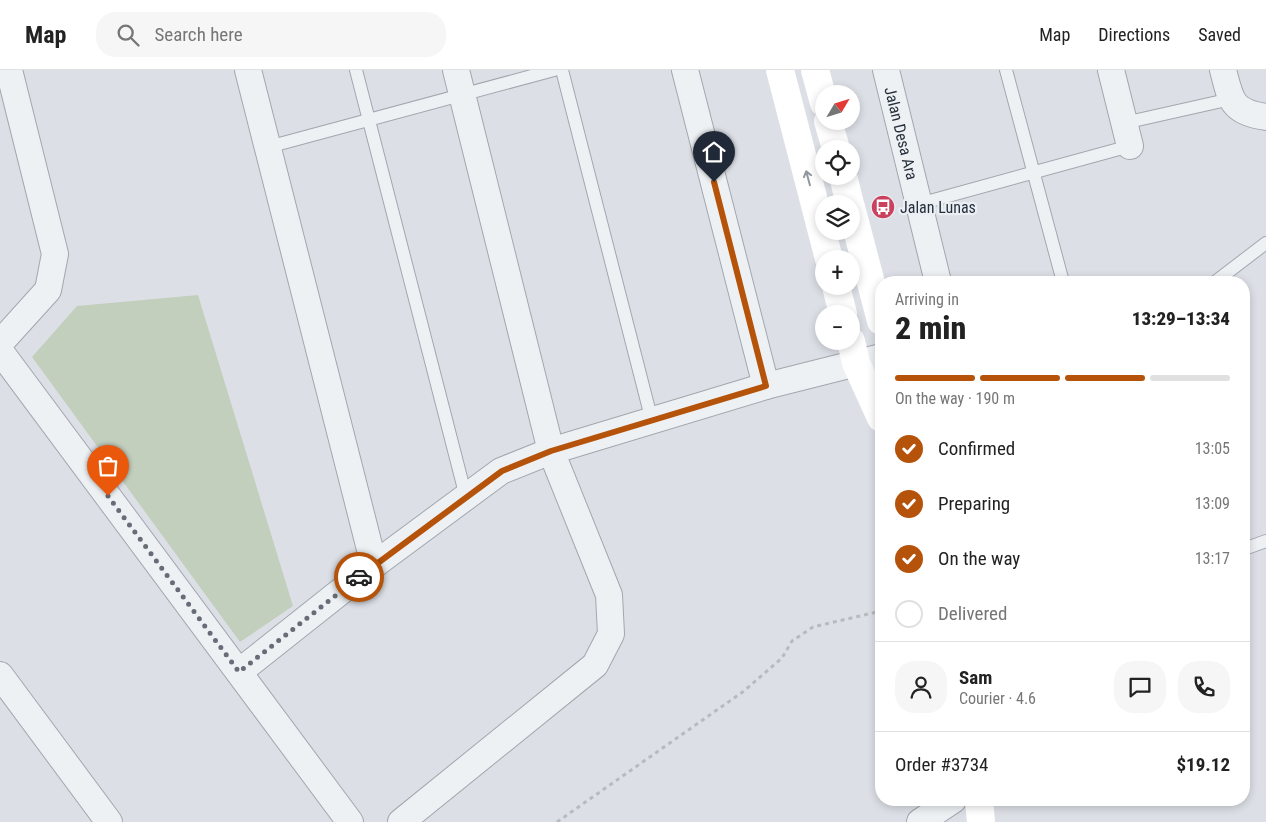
<!DOCTYPE html>
<html lang="en">
<head>
<meta charset="utf-8">
<style>
	:root { --surface:#fff; --page:#f6f6f6; --text:#222; --muted:#767676; --line:#e0e0e0; --accent:#b45309 }
	body { margin:0; font-family:"Roboto Condensed",sans-serif; background:var(--page); color:var(--text); height:100vh; display:flex; flex-direction:column; font-size:19px; white-space:nowrap }
	* { box-sizing:border-box; margin:0 }
	p { font-size:16px; color:var(--muted) }
	.icon { flex:none; width:28px; height:28px; fill:none; stroke:currentColor; stroke-width:2; stroke-linecap:round; stroke-linejoin:round }
	.map { position:relative; flex:1; overflow:hidden }
	.sheet { position:absolute; left:875px; top:206px; width:375px; height:530px; display:flex; flex-direction:column; background:var(--surface); border-radius:20px; box-shadow:0 2px 8px #0003 }
	.sheet>* { flex:none }
	.needle { width:32px; rotate:52deg }
	.tools { position:absolute; left:815px; top:15px; display:grid; gap:10px }
	.tools a { display:grid; place-items:center; width:45px; height:45px; border-radius:50%; background:var(--surface); box-shadow:0 2px 8px #0003; font-size:25px }
	.pin { position:absolute; display:grid; place-items:center; width:42px; height:42px; color:#fff; margin:-51px -21px; border-radius:50% 50% 50% 0; rotate:-45deg; box-shadow:0 0 5px #0007 }
	.pin .icon { rotate:45deg }
	.courier { position:absolute; display:grid; place-items:center; width:50px; height:50px; margin:-25px; border:4px solid #b45309; border-radius:50%; background:#fff; color:#222; box-shadow:0 1px 6px #0007 }
	.head em { font-style:normal; font-weight:800 }
	.head div { display:flex; flex-direction:column-reverse }
	.head { display:flex; align-items:center; justify-content:space-between; height:85px; padding:0 20px }
	h1 { font-size:32px; font-weight:800; line-height:38px }
	.bar { display:grid; grid-template-columns:repeat(4,1fr); gap:8px 5px; align-content:center; height:60px; padding:0 20px }
	.bar i { height:6px; border-radius:4px; background:var(--line) }
	.bar .current { background:var(--accent) }
	.bar p { grid-column:span 4 }
	.line { display:flex; align-items:center; gap:12px; padding:0 20px; border-top:1px solid var(--line) }
	.line div { flex:1 }
	.round { display:grid; place-items:center; flex:none; width:52px; height:52px; border-radius:20px; background:var(--page) }
	ol { padding:0 20px; list-style:none }
	li { display:flex; align-items:center; gap:15px; height:55px }
	li p { margin-inline-start:auto }
	li .icon { padding:5px; border-radius:50%; background:var(--accent); color:#fff; stroke-width:4 }
	li:last-child { color:var(--muted) }
	li i { width:28px; height:28px; border:2px solid var(--line); border-radius:50% }
	header { display:flex; align-items:center; gap:30px; box-sizing:border-box; height:70px; padding:0 25px; background:var(--surface); border-bottom:1px solid var(--line) }
	header strong { font-size:24px }
	nav { display:flex; gap:28px; margin-inline-start:auto; font-size:18px }
	.search { width:350px; height:45px; background:var(--page); display:flex; align-items:center; gap:12px; box-sizing:border-box; padding:0 18px; border-radius:20px; color:var(--muted); font-size:19px }
	.map>svg:first-child { display:block }
	.green { fill:#c3cfbd }
	.lines { fill:none; stroke-linecap:round; stroke-linejoin:round }
	.service-casing { stroke:#a2a7af; stroke-width:14 }
	.minor-casing { stroke:#a2a7af; stroke-width:28 }
	.path { stroke:#b6bbc0; stroke-width:3; stroke-dasharray:4 4; stroke-linecap:butt }
	.service { stroke:#eef1f4; stroke-width:12 }
	.minor { stroke:#eef1f4; stroke-width:26 }
	.secondary { stroke:#fff; stroke-width:28 }
	.oneway { stroke:#92979d }
	.done { stroke:#666d77; stroke-width:5; stroke-dasharray:0 9 }
	.route { stroke:#b45309; stroke-width:6 }
	.labels { text-anchor:middle; dominant-baseline:central; stroke-width:4.5; stroke-linejoin:round; paint-order:stroke }
	.street-label { font-size:16px; fill:#262f3b; stroke:#ebeff4 }
	.poi-label { font-size:16px; fill:#262f3b; stroke:#ebeff4; text-anchor:start }
</style>
</head>
<body>
<header>
<strong>Map</strong>
<div class="search"><svg class="icon" aria-label="search" viewBox="0 0 24 24"><circle cx="10" cy="10" r="6"/><path d="M15 15l6 6"/></svg>Search here</div>
<nav><a>Map</a><a>Directions</a><a>Saved</a></nav>
</header>
<div class="map">
<svg width="1266" height="752" viewBox="0 0 1266 752">
	<rect width="100%" height="100%" fill="#dce0e6"/>
	<path class="green" d="M198 225 293 536 240 572 32 287 77 236Z"/>
	<g class="lines">
		<g class="service-casing">
			<path id="service" d="M356 0 466 427
				M562 0 652 351
				M1006 0 1063 212
				M1124 53 1231 29
				M268 77 554 0
				M919 134 1130 76
				M1215 212 1266 173
				M1244 479 1266 471"/>
		</g>
		<g class="minor-casing">
			<g id="minor">
				<path d="M248 0 374 495"/>
				<path d="M685 0 766 316"/>
				<path id="s1" d="M886 0 938 212"/>
				<path d="M1111 0 1130 76"/>
				<path d="M1223 0C1231 30 1231 42 1266 47"/>
				<path d="M0 273 48 220 55 184 9 0"/>
				<path d="M0 281 350 752"/>
				<path d="M239 602 374 495 501 401 551 381 766 316 881 287"/>
				<path d="M0 605 109 752"/>
				<path d="M401 752 595 595 611 564 609 525 551 381 456 0"/>
				<path d="M920 752 953 730"/>
			</g>
		</g>
		<path class="path" d="M557 752 744 621 782 588 792 571 813 557 881 541"/>
		<use href="#service" class="service"/>
		<use href="#minor" class="minor"/>
		<path class="secondary" d="M780 0 829 189
			M815 0 824 33
			M828 51 836 79
			M843 106 850 134
			M851 137 881 251
			M836 216 843 244
			M851 271 856 293 881 348
			M979 730 981 752"/>
	</g>
	<defs><path id="oneway-shaft" d="M-6 0H5M1.5-3L5.5 0L1.5 3" fill="none" stroke-width="1.6" stroke-linecap="round" stroke-linejoin="round" transform="scale(1.25)"/></defs>
	<use class="oneway" href="#oneway-shaft" transform="translate(808 108) rotate(-105)"/>
	<g class="lines">
		<path class="done" d="M108 426 239 602 359 507"/>
		<path class="route" d="M359 507 502 401 551 381 766 316 714 112"/>
	</g>
	<defs>
		<g id="bus-disc" transform="scale(1.25)"><circle r="9.5" fill="#ca415e" stroke="#ebeff4"/><path d="M-5-6H5V4H4V6H2V4H-2V6H-4V4H-5ZM-3.5-4V0h7V-4ZM-3.5 1.2v1.5H-2V1.2ZM2 1.2v1.5H3.5V1.2Z" fill="#fff"/></g>
	</defs>
	<g fill-rule="evenodd">
		<use href="#bus-disc" x="883" y="137"/>
	</g>
	<g class="labels">
		<g class="street-label">
			<text stroke="none"><textPath href="#s1" startOffset="65">Jalan Desa Ara</textPath></text>
		</g>
		<g class="poi-label">
			<text x="900" y="137">Jalan Lunas</text>
		</g>
	</g>
</svg>
<div class="tools">
<a><svg class="needle" viewBox="-14 -14 28 28"><path d="M0-13l5 13h-10z" fill="#e53935"/><path d="M0 13l5-13h-10z" fill="#767676"/></svg></a>
<a><svg class="icon" aria-label="locate" viewBox="0 0 24 24"><circle cx="12" cy="12" r="6"/><path d="M12 2v4M12 18v4M2 12h4M18 12h4"/></svg></a>
<a><svg class="icon" aria-label="layers" viewBox="0 0 24 24"><path d="M12 4l9 5-9 5-9-5zM3 14l9 5 9-5"/></svg></a>
<a>+</a>
<a>−</a>
</div>
<div class="pin" style="left:108px;top:426px;background:#ea580c"><svg class="icon" aria-label="bag" viewBox="0 0 24 24"><path d="M5 8h14l-1 12H6zM9 8a3 3 0 0 1 6 0"/></svg></div>
<div class="pin" style="left:714px;top:112px;background:#1f2937"><svg class="icon" aria-label="home" viewBox="0 0 24 24"><path d="M3 11l9-7 9 7M6 9v11h12V9"/></svg></div>
<div class="courier" style="left:359px;top:507px"><svg class="icon" aria-label="car" viewBox="0 0 24 24"><path d="M5 17H2v-5l4-1 3-4h7l3 4 3 1v5h-3M9 17h6M6 11h13"/><circle cx="7" cy="17" r="2"/><circle cx="17" cy="17" r="2"/></svg></div>
<section class="sheet">
<div class="head"><div><h1>2 min</h1><p>Arriving in</p></div><em>13:29–13:34</em></div>
<div class="bar"><i class="current"></i><i class="current"></i><i class="current"></i><i></i><p>On the way · 190 m</p></div>
<ol>
<li><svg class="icon" aria-label="check" viewBox="0 0 24 24"><path d="M5 12l5 5 9-10"/></svg>Confirmed<p>13:05</p></li>
<li><svg class="icon" aria-label="check" viewBox="0 0 24 24"><path d="M5 12l5 5 9-10"/></svg>Preparing<p>13:09</p></li>
<li><svg class="icon" aria-label="check" viewBox="0 0 24 24"><path d="M5 12l5 5 9-10"/></svg>On the way<p>13:17</p></li>
<li><i></i>Delivered</li>
</ol>
<div class="line" style="height:90px"><a class="round"><svg class="icon" aria-label="person" viewBox="0 0 24 24"><circle cx="12" cy="8" r="4"/><path d="M4 21q1-7 8-7t8 7"/></svg></a><div><b>Sam</b><p>Courier · 4.6</p></div><a class="round"><svg class="icon" aria-label="chat" viewBox="0 0 24 24"><path d="M4 5h16v11H9l-5 4z"/></svg></a><a class="round"><svg class="icon" aria-label="phone" viewBox="0 0 24 24"><path d="M5 4h4l2 5-3 2q2 4 5 5l2-3 5 2v4C11 20 4 13 5 4z"/></svg></a></div>
<div class="line" style="height:65px"><div>Order #3734</div><b>$19.12</b></div>
</section>
</div>
</body>
</html>
